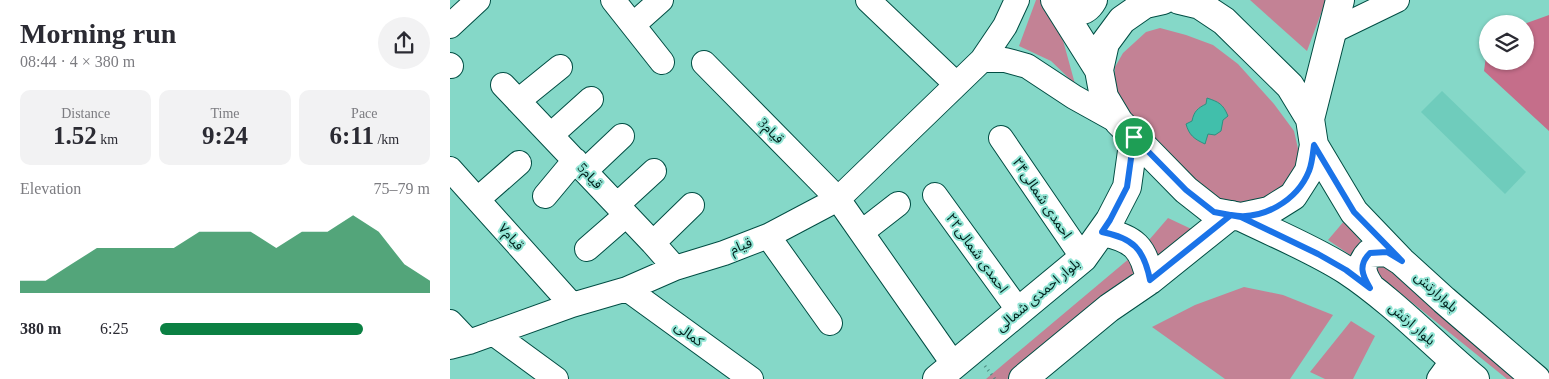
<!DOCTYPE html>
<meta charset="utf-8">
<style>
:root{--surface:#fff;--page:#f2f2f3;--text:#2b2b33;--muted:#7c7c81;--accent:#0b8043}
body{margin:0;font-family:"Times New Roman","Noto Sans Arabic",serif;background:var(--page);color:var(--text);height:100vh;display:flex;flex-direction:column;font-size:19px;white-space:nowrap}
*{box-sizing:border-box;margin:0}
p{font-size:16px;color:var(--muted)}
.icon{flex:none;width:28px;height:28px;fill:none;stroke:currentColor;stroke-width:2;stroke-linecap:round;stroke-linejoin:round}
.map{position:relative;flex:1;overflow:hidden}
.panel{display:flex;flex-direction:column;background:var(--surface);width:450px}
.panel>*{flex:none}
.fabs{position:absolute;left:1029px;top:15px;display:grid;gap:10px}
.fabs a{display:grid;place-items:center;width:55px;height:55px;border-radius:50%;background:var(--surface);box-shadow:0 1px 4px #0004;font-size:25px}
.pin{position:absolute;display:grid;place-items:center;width:42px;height:42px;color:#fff;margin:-21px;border:2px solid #fff;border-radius:50%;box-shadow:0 1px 5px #0007}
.round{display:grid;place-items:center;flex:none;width:52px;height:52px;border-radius:26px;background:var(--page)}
.overview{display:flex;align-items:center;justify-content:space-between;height:85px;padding:0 20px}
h1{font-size:28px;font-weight:700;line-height:38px}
.stats{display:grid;grid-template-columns:repeat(3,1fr);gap:8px;height:85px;padding:5px 20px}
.stats div{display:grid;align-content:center;border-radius:10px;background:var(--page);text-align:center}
.stats b{font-size:25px;font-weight:700}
.stats small{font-size:14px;font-weight:400}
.stats p{font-size:14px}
.chart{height:140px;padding:10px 20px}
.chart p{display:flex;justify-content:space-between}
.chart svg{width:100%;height:90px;margin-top:5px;fill:var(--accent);opacity:.7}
ul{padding:0 20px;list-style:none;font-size:16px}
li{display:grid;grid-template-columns:80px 60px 1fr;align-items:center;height:38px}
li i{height:12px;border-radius:6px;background:var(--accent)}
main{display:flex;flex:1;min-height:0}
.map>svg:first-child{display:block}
.built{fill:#6fccbc}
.green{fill:#c38295}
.forest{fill:#c56e8a}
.water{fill:#41bfab;stroke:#2e9080}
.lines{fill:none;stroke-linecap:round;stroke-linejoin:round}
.minor-casing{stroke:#014d43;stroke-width:26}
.major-casing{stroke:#014d43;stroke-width:30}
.path{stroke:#4c8a7f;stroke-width:3;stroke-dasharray:1 4;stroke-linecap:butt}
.minor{stroke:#fff;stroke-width:24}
.major{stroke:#fff;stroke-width:28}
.route-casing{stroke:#fff;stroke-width:10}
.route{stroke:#1a73e8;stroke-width:6}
.labels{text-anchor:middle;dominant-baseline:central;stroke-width:4;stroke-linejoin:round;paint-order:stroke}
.street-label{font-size:14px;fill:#00211c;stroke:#92e5d5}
</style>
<main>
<section class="panel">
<div class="overview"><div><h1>Morning run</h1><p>08:44 · 4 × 380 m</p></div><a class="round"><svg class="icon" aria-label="share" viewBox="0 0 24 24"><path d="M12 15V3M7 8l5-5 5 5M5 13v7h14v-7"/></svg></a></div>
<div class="stats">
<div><p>Distance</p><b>1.52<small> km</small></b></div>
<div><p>Time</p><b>9:24</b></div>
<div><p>Pace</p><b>6:11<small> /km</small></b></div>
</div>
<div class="chart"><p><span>Elevation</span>75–79 m</p>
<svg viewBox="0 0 160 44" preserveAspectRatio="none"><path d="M0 44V38L10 38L20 30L30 22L40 22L50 22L60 22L70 14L80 14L90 14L100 22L110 14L120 14L130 6L140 14L150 30L160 38V44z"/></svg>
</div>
<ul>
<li><b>380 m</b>6:25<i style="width:75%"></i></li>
</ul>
</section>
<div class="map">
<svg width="1099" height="379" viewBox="0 0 1099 379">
<rect width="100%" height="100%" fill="#85d8c8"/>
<path class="built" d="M992 91 1076 172 1055 194 971 112Z"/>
<path class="green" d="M586 0H593L611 33 625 84 601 61 569 46Z
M800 0H876L857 51Z
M710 28 736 35 763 45 788 64 824 104 844 131 851 162 847 177 816 205 767 202 680 114 666 95 664 82 665 67 673 53 696 32Z
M718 218 752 234 669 288 557 379H536L693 247Z
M895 220 917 250 906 259 878 240Z
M936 261 1074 379H1057L923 271Z
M794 287 833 295 883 315 840 379H775L702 327 745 305Z
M901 321 925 336 903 379H875L860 372Z"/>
<path class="forest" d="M1099 15V131L1034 71 1037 49 1038 61H1075L1074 24Z"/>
<path class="water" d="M757 98C769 102 773 104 778 116L773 120 771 131 765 135 758 134 755 144C744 139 739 135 736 124L742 121C744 111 748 108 756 104Z"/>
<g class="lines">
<defs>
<path id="minor" d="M163 0 212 62
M418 0 506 84
M183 25 211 0
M0 26 28 0
M881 32 947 0
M532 60H555L577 66 624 97 669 122
M254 63 388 199 504 365
M0 65 1 66
M53 85 203 243 225 268
M68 101 110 67
M101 135 141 99
M551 138 633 258
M0 169 122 305
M135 171 172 136
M485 195 569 311
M95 196 125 160
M28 199 69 163
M167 205 204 171
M412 232 448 204
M318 236 380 323
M203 243 242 205
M137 249 176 215
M177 289 301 379
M0 322 19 342
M43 333 106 379
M0 347 19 342 122 305 177 289 225 268 274 253 318 236 388 199 532 60 555 26 567 0
M989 379 1003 360"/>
<path id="major" d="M605 0 649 70
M606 0C618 10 633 18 643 0
M713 0 695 4 672 20 655 43 649 70 654 97 669 122 684 137 736 190 764 212 791 217 819 211 843 196 859 171 864 145 860 119 840 86 774 21 750 5 729 0
M860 119 890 0
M864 145 904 212 951 261 994 300 1086 379
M791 217C826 234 863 249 896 270 943 301 982 343 1025 379
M652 232C684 238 694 248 700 280
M921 288C912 275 908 265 920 253L937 252 951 261
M487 379 633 258 660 220 677 187 684 137
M573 379 659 308 700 280 781 215"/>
</defs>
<use href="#minor" class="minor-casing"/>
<use href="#major" class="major-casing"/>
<path class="path" d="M535 366 545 379"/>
<use href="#minor" class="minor"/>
<use href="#major" class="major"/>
</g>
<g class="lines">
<defs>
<path id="route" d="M684 137 736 190 764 212 791 217 868 254 896 270 920 288C912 275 908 265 920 253L937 252 952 261 904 212 864 145C863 153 862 164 859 171 847 201 812 221 781 215L700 280C694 249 683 238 652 232L660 220 677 187 684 137"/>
</defs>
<use href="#route" class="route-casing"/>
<use href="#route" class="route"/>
</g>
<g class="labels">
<g class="street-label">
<text transform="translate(321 131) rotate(45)">قیام3</text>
<text transform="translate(140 176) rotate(47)">قیام5</text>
<text transform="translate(592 198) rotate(56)">احمدی شمالی۲۴</text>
<text transform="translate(61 237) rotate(48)">قیام۷</text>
<text transform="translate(291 246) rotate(-21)">قیام</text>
<text transform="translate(527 253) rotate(54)">احمدی شمالی۲۲</text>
<text transform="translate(986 292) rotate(42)">بلوارارتش</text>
<text transform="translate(588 295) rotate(-40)">بلوار احمدی شمالی</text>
<text transform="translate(962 324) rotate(41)">بلوار ارتش</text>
<text transform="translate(239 334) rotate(36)">کمالی</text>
</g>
</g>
</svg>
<div class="fabs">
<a><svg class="icon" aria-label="layers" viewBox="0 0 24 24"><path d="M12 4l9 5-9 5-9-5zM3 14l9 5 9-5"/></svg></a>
</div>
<div class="pin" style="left:684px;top:137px;background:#1e9e55"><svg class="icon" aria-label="arrive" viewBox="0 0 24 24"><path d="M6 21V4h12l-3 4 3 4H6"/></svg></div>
</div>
</main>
